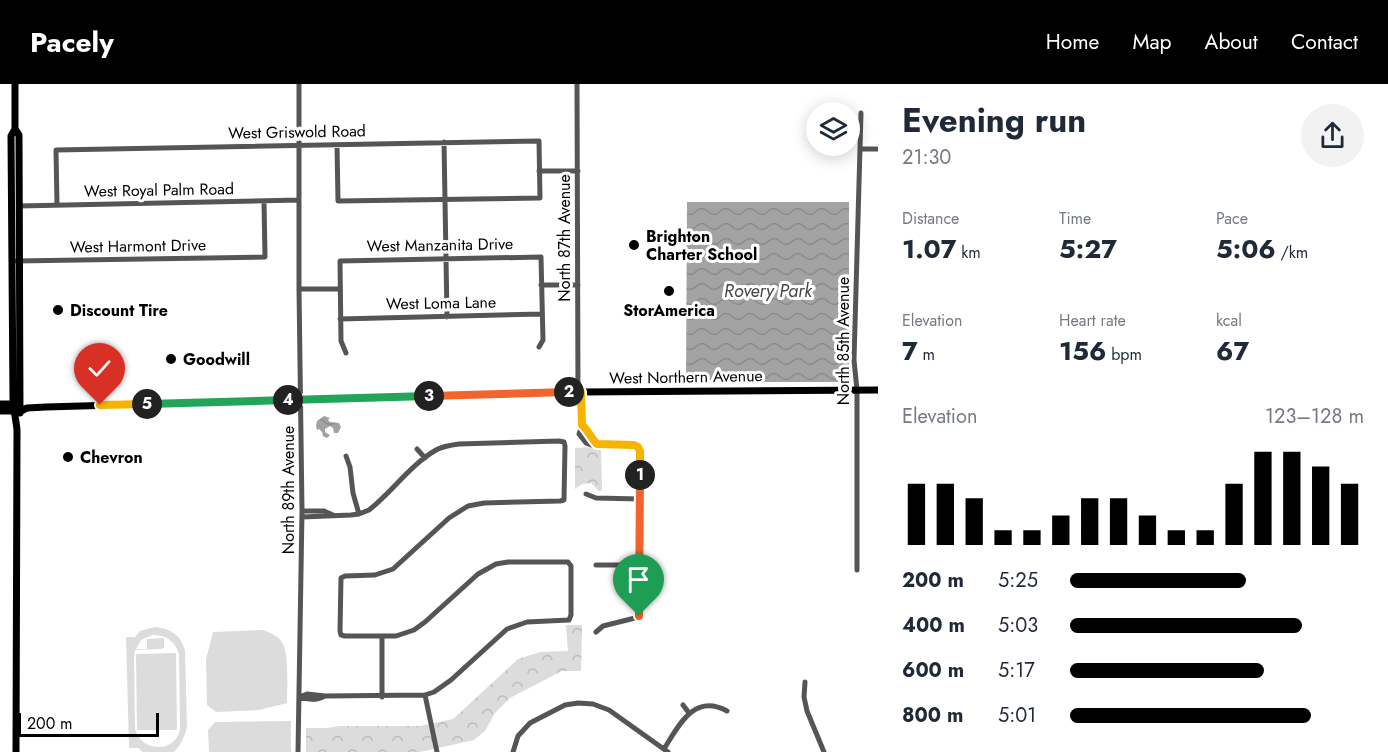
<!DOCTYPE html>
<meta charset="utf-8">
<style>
:root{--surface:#fff;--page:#f2f2f3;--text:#1f2937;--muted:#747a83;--accent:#000}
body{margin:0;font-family:Jost,sans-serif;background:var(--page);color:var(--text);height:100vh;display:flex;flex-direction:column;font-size:22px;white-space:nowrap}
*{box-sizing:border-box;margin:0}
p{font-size:20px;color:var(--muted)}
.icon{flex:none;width:33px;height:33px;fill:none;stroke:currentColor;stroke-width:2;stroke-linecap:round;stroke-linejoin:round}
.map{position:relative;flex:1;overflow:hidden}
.panel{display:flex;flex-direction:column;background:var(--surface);width:510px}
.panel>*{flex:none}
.tools{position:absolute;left:806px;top:18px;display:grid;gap:12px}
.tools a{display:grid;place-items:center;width:54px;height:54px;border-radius:50%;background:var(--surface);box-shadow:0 3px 15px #0003;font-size:30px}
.scale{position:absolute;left:18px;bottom:15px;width:141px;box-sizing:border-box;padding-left:6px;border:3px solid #000;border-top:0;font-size:16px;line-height:21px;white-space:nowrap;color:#000;-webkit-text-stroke:4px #fff;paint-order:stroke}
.pin{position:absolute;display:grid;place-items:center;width:51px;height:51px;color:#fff;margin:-62px -26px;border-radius:50% 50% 50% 0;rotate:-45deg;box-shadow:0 0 6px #0007}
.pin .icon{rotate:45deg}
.km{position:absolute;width:30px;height:30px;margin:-15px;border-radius:50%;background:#222;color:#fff;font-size:16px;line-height:30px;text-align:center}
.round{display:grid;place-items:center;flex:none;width:63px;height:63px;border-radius:32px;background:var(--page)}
.summary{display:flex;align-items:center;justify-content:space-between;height:102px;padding:0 24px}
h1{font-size:33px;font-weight:700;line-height:45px}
.stats{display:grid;grid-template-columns:repeat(3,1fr);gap:9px;height:102px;padding:6px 24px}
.stats div{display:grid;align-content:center}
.stats b{font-size:26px;font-weight:700}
.stats small{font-size:16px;font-weight:400}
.stats p{font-size:16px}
.chart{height:168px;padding:12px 24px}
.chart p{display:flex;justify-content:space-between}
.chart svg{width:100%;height:108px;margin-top:6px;stroke:var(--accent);stroke-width:6}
ul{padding:0 24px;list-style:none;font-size:20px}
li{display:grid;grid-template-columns:96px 72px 1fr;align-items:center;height:45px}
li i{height:15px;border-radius:8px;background:var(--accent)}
header{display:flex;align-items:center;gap:36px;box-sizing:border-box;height:84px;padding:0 30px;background:var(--accent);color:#fff}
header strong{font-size:28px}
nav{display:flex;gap:33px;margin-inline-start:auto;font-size:21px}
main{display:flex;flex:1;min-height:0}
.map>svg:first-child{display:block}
.forest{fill:url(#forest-crowns)}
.pitch{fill:#dcdcdc;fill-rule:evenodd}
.water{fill:url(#water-waves)}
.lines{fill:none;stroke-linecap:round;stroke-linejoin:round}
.minor{stroke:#555;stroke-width:5}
.major{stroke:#000;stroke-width:7}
.split-1-casing{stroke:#fff;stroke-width:12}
.split-2-casing{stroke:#fff;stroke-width:12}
.split-3-casing{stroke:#fff;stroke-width:12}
.split-4-casing{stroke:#fff;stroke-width:12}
.split-5-casing{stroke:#fff;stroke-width:12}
.split-6-casing{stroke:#fff;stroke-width:12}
.split-1{stroke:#f0652b;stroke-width:8}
.split-2{stroke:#f5b400;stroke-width:8}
.split-3{stroke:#f0652b;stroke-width:8}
.split-4{stroke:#22a559;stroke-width:8}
.split-5{stroke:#22a559;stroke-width:8}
.split-6{stroke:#f5b400;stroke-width:8}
.poi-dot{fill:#000;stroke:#fff;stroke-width:2}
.labels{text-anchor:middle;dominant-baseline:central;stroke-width:6;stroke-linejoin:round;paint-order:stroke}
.street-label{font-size:16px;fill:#000;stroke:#fff}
.poi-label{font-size:16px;font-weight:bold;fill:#000;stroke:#fff;text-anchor:start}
.water-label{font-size:18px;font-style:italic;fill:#444;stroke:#fff}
</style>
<header>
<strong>Pacely</strong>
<nav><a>Home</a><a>Map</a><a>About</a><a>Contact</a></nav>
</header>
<main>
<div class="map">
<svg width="878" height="668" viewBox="0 0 878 668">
<defs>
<pattern id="forest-crowns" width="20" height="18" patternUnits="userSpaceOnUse" patternTransform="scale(1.5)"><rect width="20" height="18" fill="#dcdcdc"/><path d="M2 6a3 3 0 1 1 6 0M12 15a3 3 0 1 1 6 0" fill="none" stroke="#bbb"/></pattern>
<pattern id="water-waves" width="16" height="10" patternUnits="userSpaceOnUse" patternTransform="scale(1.5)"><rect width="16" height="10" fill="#a3a3a3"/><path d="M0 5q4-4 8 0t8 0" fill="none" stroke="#8b8b8b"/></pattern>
</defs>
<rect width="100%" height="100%" fill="#fff"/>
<path class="forest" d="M584 363 601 365 602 405 600 408 591 399 582 400 575 405V364H582Z
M566 541H582L581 587H562L510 614 495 629 485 647 474 656 420 668H306V644H327L340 642H420L453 635 518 575 540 568 568 567Z"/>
<path class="pitch" d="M155 543C170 544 182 552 185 567L187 642C185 652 181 661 174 668H143L138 664H129L126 553H133L134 554 140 547ZM153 551C166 551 175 557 179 570L180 646C175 668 146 668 137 650L172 649 137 650 135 645 134 573 135 566 161 565 162 564H164V554L147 555V565H136L141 556Z
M263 546C271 549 279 552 283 560 289 572 287 605 287 619L259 626 216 628 207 621 206 575 213 548Z
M176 569 177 645 175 646H137L136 570Z
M291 637V668H209L208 646 215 638Z"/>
<path class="water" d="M687 118H849V298H730L708 296H686Z
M324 332 330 334 328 336 330 338 339 339 341 343 338 349H334L333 344 330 342 325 345V348L330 351 327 354 323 352 322 348 319 345 317 346 316 342 317 337Z"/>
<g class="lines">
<path class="minor" d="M577 0 578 308
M444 58 447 233
M860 65H878
M539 87H578
M57 121 56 66 539 57 540 114 338 117 337 61
M19 122 299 116
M16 177 265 173 264 117
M541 201H578
M299 205H340
M340 235 542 230
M346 269 341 257 340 177 541 173 543 256 539 263
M581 308 582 341 579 350 586 359 591 361H634L638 363 640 367 639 532 635 534 603 542 596 548
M582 341C588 346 591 354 597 360
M417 365 425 374
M346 372 350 383 353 409 359 430
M586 410 596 414 640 415
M302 427H324L333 431
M596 481H640
M857 486V306L854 276 861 29
M382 552V613
M805 598 804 613 807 627 824 668
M425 611 437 668
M299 613 307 610 325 612 425 611 434 608 451 596 507 545 527 538 569 536 571 531V482L568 478H508L496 480 478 490 425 538 414 546 396 552H345L341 551 340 547 341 494 345 492 375 491 393 485 449 434 468 422 484 419 560 417 564 416 565 362 564 358 559 357 459 360C451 361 443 362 436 366 410 381 392 408 369 426L359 430 351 431 302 433
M299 613C308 616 316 617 325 612
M683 621 689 629
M664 665C679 641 694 609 727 627
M298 668 302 427 299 205V0
M513 668 518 652 530 639 565 621 578 619 593 620 609 626 668 668"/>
<path class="major" d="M15 0V45L11 52 13 314C13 325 16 335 17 346L16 668
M15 45 19 51 20 329
M0 320H16
M0 327H21L27 324 46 323 581 308 878 306"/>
</g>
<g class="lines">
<defs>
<path id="split-1" d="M639 532 640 391"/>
<path id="split-2" d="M569 308H581L582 341C588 346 591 354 597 360L634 361 638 363 640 367V391"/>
<path id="split-3" d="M429 312 569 308"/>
<path id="split-4" d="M288 316 429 312"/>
<path id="split-5" d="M147 320 288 316"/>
<path id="split-6" d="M100 321 147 320"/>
</defs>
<use href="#split-1" class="split-1-casing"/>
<use href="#split-2" class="split-2-casing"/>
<use href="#split-3" class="split-3-casing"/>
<use href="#split-4" class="split-4-casing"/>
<use href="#split-5" class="split-5-casing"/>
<use href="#split-6" class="split-6-casing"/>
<use href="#split-1" class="split-1"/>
<use href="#split-2" class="split-2"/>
<use href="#split-3" class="split-3"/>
<use href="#split-4" class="split-4"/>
<use href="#split-5" class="split-5"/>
<use href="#split-6" class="split-6"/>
</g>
<g class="poi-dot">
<circle cx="634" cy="161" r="6"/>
<circle cx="669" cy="207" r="6"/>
<circle cx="58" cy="226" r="6"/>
<circle cx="171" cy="275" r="6"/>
<circle cx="68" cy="373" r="6"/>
</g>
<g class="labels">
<g class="street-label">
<text transform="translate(297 48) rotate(-1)">West Griswold Road</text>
<text transform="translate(159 106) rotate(-1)">West Royal Palm Road</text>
<text transform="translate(564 154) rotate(-90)">North 87th Avenue</text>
<text transform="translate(440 161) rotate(-1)">West Manzanita Drive</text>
<text transform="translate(138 162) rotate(-1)">West Harmont Drive</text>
<text transform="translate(441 219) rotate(-1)">West Loma Lane</text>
<text transform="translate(843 257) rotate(-90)">North 85th Avenue</text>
<text transform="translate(686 293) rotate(-1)">West Northern Avenue</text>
<text transform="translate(288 406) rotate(-90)">North 89th Avenue</text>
</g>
<g class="poi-label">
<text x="646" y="152">Brighton<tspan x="646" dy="18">Charter School</tspan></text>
<text x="70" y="226">Discount Tire</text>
<text x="669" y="226" text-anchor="middle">StorAmerica</text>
<text x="183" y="275">Goodwill</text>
<text x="80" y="373">Chevron</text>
</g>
<g class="water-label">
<text x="768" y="207">Rovery Park</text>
</g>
</g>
</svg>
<div class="tools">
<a><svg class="icon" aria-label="layers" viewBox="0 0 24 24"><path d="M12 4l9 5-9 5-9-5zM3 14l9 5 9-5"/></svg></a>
</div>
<div class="scale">200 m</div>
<div class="pin" style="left:639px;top:532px;background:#1e9e55"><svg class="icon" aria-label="arrive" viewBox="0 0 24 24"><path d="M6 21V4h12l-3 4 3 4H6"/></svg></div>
<div class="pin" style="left:100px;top:321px;background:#d93025"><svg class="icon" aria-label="check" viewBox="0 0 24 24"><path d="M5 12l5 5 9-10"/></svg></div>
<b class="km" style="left:640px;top:391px">1</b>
<b class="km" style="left:569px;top:308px">2</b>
<b class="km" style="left:429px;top:312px">3</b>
<b class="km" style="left:288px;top:316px">4</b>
<b class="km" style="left:147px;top:320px">5</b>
</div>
<section class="panel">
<div class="summary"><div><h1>Evening run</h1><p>21:30</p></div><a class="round"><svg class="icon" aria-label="share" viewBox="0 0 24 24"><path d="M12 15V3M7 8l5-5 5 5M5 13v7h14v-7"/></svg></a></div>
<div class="stats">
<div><p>Distance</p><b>1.07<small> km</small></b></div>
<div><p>Time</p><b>5:27</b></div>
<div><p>Pace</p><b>5:06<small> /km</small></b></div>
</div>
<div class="stats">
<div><p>Elevation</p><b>7<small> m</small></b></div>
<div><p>Heart rate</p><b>156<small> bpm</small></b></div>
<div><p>kcal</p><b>67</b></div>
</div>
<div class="chart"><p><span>Elevation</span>123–128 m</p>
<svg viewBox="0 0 160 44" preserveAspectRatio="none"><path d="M5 44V19M15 44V19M25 44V25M35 44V38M45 44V38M55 44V32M65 44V25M75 44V25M85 44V32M95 44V38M105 44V38M115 44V19M125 44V6M135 44V6M145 44V12M155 44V19"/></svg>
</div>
<ul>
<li><b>200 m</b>5:25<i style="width:60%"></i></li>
<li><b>400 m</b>5:03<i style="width:79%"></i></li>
<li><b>600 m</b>5:17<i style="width:66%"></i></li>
<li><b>800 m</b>5:01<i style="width:82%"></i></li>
</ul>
</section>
</main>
